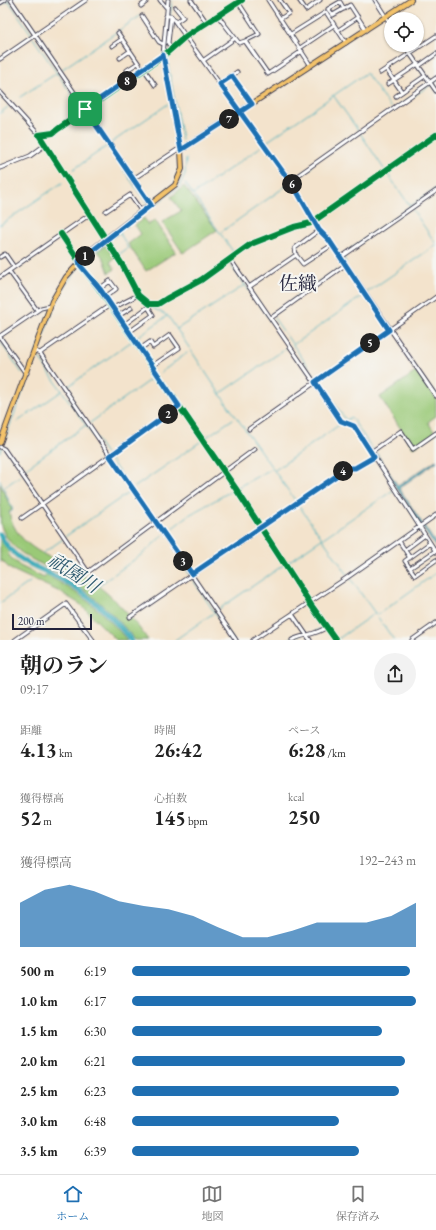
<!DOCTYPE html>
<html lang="ja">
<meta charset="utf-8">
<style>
:root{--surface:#fff;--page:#f2f2f2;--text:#222;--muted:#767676;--line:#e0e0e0;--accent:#1f6fb2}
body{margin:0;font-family:"EB Garamond","Noto Serif JP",serif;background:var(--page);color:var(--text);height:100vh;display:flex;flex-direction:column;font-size:15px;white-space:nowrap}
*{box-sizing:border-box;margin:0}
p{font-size:13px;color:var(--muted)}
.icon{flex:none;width:22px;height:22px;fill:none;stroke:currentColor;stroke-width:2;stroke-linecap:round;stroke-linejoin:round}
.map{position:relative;height:640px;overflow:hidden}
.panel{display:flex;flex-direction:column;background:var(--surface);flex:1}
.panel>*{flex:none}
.controls{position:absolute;left:384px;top:12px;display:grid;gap:8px}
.controls a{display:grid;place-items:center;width:40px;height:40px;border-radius:50%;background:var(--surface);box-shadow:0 1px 3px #0004;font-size:20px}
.scale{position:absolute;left:12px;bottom:10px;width:80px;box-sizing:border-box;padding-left:4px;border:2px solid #22223b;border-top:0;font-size:11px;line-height:14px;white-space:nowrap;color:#22223b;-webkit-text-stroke:3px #f6f6f2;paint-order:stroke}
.pin{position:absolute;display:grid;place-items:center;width:34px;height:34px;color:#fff;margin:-17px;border-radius:8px;box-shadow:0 2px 6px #0006}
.km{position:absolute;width:20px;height:20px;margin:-10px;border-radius:50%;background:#222;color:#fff;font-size:11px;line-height:20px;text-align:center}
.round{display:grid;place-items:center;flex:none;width:42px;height:42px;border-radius:21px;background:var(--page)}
.overview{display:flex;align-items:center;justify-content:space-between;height:68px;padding:0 20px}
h1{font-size:22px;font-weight:700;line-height:30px}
.figures{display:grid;grid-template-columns:repeat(3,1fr);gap:6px;height:68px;padding:4px 20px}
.figures div{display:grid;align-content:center}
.figures b{font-size:20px;font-weight:700}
.figures small{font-size:11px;font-weight:400}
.figures p{font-size:11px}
.chart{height:112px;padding:8px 20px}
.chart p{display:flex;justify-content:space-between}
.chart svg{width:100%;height:72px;margin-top:4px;fill:var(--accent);opacity:.7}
ul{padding:0 20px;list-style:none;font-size:13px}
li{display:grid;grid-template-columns:64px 48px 1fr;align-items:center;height:30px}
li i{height:10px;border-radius:5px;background:var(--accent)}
.tabs{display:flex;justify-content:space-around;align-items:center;height:56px;border-top:1px solid var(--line);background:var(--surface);font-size:11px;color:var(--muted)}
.tabs a{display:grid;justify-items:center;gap:2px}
.tabs .on{color:var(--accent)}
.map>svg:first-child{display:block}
.green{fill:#9ac977;stroke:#5e7659}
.water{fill:#3dacba;stroke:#30677a}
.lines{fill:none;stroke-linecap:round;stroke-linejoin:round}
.stream{stroke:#3dacba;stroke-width:1}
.river{stroke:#3dacba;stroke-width:5}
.minor-casing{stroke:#413f51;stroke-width:5}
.major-casing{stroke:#413f51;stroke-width:6}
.minor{stroke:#fff;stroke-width:3}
.major{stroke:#f3c26a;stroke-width:4}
.cycleway-casing{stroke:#f6f6f2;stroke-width:8}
.cycleway{stroke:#00873e;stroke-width:6}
.route-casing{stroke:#fff;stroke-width:8}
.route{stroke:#1f6fb2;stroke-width:5}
.labels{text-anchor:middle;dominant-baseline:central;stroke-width:4;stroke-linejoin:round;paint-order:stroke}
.neighbourhood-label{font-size:19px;fill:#22223b;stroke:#f6f6f2}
.water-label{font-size:19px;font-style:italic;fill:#2d596e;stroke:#f6f6f2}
</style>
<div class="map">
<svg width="436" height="640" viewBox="0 0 436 640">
<rect width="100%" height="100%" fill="#f6f6f2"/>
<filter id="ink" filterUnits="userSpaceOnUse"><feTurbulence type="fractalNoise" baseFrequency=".025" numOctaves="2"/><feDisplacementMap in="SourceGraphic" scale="8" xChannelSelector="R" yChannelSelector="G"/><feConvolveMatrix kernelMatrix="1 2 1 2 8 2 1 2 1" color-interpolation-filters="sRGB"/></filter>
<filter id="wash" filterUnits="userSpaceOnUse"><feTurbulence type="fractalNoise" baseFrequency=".012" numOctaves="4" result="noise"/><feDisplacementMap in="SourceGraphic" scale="16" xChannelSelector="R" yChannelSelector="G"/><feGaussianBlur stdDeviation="0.9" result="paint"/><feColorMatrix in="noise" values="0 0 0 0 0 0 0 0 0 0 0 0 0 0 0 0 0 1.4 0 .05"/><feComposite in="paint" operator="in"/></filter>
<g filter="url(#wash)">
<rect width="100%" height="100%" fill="#f3e3cc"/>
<path class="green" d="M184 186 217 230 183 253 162 222 181 211 171 197Z
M144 218 148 225 155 220 176 252 146 271 128 244 141 234 135 225Z
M106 245 115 258 110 262 115 269 109 273 104 259 98 251Z
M417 371 436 399V416L428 422 435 433 413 448 380 397Z
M0 484 12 510 9 512C17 550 53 556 83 575 108 591 131 615 148 640H135C117 617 96 598 72 581 47 563 13 559 1 526 0 519 0 495 0 484Z
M0 538 9 552 7 554 20 566 44 578 46 575C78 591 104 612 127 640H116L80 604 58 591 10 569 2 561 0 562Z"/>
<path class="water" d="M375 451 398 486 436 460V462L399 488 436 544V548L373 452Z"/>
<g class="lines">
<path class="stream" d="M8 0 32 35
M0 6 9 0
M33 38 147 204
M166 51 172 0
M166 54 182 140
M61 70 140 16
M333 95 358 130
M20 97 57 73
M0 113 8 107
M387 114 436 81
M360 133 384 169
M111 143 168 104
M265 143 366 73 391 108
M74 169 107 146
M387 173 410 206
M292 181 312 167
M185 183 234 253
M194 194 262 146
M413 210 436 244
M0 225 62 183
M221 232 289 184
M120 233 128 248 118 255 140 295
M342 255 436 188
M343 257 346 262
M230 264 271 321
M366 293 436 245
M151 307 168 316 220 394 348 575
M272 314 336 270
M274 318 317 379
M177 329 245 285
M136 338 167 316
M0 341 22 373
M294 344 364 295
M38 350 58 296 81 264 109 240 179 187 185 174 186 159
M39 358 133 492
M160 373 187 353
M319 381 345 419 347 420 351 417 373 450
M66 388 132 341
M220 394 288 347
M17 422 62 391
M90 423 155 376
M205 438 233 419
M0 452 37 353
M275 470 342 423
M22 471 86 425
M0 480 13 510 10 513
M6 486 20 476
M135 487 200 442
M238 487 273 468
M166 533 189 515 233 490
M66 536 131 491
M43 553 63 539
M184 566 190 575
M191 577 233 640
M350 578 394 640
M98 586 145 552 163 535
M0 603 30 582
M219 609 395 489
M377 615 436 573
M316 631 323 628
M338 639 375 613
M175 640 215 612
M287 640 296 635H300"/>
<path class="river" d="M0 534C14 564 41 567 66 582 91 597 113 617 131 640"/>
</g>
</g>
<g filter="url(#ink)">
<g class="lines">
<defs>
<path id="minor" d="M86 0 35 35 151 205
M160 0 167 8
M191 0 207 23
M242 0 186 36 162 57 58 129 53 133 39 135 123 266 138 295 149 304H158L166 299 201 280 251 244 294 227 311 223 436 135
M268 0 311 66
M299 0 306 10 320 0
M375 0 391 25
M238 2 259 34 245 41
M0 3 5 0
M141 6 146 2 145 0
M175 7 183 17 176 22
M344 9 340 2 328 9 333 15 350 5 366 30
M142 16 159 42 163 44
M166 16H171L296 190 319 230 329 240 436 396
M171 16 168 43 172 48
M218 16 239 43 245 41 268 74 302 51
M280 19 289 13 280 0
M340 29 358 17
M118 33 143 70
M291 34 326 12 346 43
M404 45 436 91
M112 46 122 39
M300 48 334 25
M120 58 130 51
M0 59 35 35 11 0
M204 60 234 39
M419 66 436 54
M144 69 155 85
M386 69 402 92
M127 70 138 63
M380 73 436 36
M232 76 252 104
M220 84 237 72
M388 84 418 64
M0 92 39 135
M396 96 425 76
M0 168 30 156 45 145
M133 179 177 150H181L163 55 168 0
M290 181 436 78
M106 211 130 195 142 212
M61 234 79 261 80 265 99 289 236 489 311 605 336 640
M296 255 295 248 319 230
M0 257 5 254 14 267
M340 258 436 191
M230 259 341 421 355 426 436 552
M9 271 37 310
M0 277 89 215
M249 287 296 255 303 264 332 245
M99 289 110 281 116 289 105 297
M113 308 138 295
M118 316 131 308
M271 318 345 265
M124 325 148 307 153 315 129 332
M0 336 41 308 50 306
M0 337 24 371 27 373
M140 349 150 342 153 347 170 335 179 348 152 366
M35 351 40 353 236 640
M40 353 110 305
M249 429 436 297
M0 447 4 449 42 504 179 406
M371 452 401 431 413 449 436 433
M22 518 42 504 88 572 255 449
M399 541 410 558
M430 543 405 561 415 575 436 560
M405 550 425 535
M410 568 435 551
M292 614 310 640
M130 617 348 468H355L374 457
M15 640 66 604 93 640
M253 640 348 577 436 515
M292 640C303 634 314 636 327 627
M412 640 436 623"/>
<path id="major" d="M0 443 52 301 66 277 90 251 175 185 182 169 181 150 411 0"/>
</defs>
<use href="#minor" class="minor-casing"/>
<use href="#major" class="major-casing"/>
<use href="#minor" class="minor"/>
<use href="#major" class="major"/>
<defs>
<path id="cycleway" d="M242 0 186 36 162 57 58 129 53 133 39 135 123 266 138 295 149 304H158L166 299 201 280 251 244 294 227 311 223 436 135
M61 234 79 261 80 265 99 289 236 489 311 605 336 640"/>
</defs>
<use href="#cycleway" class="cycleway-casing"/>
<use href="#cycleway" class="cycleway"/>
</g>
</g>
<g class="lines" filter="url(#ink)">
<defs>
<path id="route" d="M85 109 151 205 79 261 80 265 100 289 179 406 110 456 192 574 348 468H355L374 457 354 426 341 421 315 382 389 330 329 240 319 230 296 190 240 112 252 104 232 76 220 84 240 112 181 150 163 55 85 109"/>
</defs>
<use href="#route" class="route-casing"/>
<use href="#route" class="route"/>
</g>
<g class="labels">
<g class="neighbourhood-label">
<text x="298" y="283">佐織</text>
</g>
<g class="water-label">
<text transform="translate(74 573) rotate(32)">祇園川</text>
</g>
</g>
</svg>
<div class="controls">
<a><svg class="icon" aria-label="locate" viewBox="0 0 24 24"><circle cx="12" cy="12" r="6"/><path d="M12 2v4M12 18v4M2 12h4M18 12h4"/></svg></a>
</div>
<div class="scale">200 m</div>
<div class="pin" style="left:85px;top:109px;background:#1e9e55"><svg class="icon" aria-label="arrive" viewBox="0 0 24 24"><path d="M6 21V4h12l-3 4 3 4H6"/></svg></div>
<b class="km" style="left:85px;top:256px">1</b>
<b class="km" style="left:168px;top:414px">2</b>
<b class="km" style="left:183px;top:561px">3</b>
<b class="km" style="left:343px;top:471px">4</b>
<b class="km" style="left:370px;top:343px">5</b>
<b class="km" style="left:292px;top:184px">6</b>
<b class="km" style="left:229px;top:119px">7</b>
<b class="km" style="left:127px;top:81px">8</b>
</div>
<section class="panel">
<div class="overview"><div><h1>朝のラン</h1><p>09:17</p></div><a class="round"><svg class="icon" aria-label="share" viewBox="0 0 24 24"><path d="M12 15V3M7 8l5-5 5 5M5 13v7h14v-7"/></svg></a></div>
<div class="figures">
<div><p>距離</p><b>4.13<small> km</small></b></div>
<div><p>時間</p><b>26:42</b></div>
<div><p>ペース</p><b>6:28<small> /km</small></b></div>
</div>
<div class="figures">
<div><p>獲得標高</p><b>52<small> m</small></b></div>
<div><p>心拍数</p><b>145<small> bpm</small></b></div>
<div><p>kcal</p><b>250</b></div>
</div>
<div class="chart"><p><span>獲得標高</span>192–243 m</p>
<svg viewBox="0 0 160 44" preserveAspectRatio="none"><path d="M0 44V17L10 9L20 6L30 10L40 16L50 19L60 21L70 25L80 32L90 38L100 38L110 34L120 29L130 29L140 29L150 25L160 17V44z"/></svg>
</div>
<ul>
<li><b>500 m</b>6:19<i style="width:98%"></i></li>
<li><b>1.0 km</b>6:17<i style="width:100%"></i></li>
<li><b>1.5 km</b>6:30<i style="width:88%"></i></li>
<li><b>2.0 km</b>6:21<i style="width:96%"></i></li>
<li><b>2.5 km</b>6:23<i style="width:94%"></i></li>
<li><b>3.0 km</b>6:48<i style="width:73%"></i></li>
<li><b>3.5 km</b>6:39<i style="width:80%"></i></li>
</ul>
</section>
<nav class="tabs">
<a class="on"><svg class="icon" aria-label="home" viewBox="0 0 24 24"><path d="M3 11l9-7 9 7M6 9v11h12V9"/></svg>ホーム</a>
<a><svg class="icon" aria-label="map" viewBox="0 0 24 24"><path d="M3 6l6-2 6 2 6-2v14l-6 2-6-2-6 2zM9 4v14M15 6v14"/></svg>地図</a>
<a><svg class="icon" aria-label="saved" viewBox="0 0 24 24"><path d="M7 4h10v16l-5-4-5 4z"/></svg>保存済み</a>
</nav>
